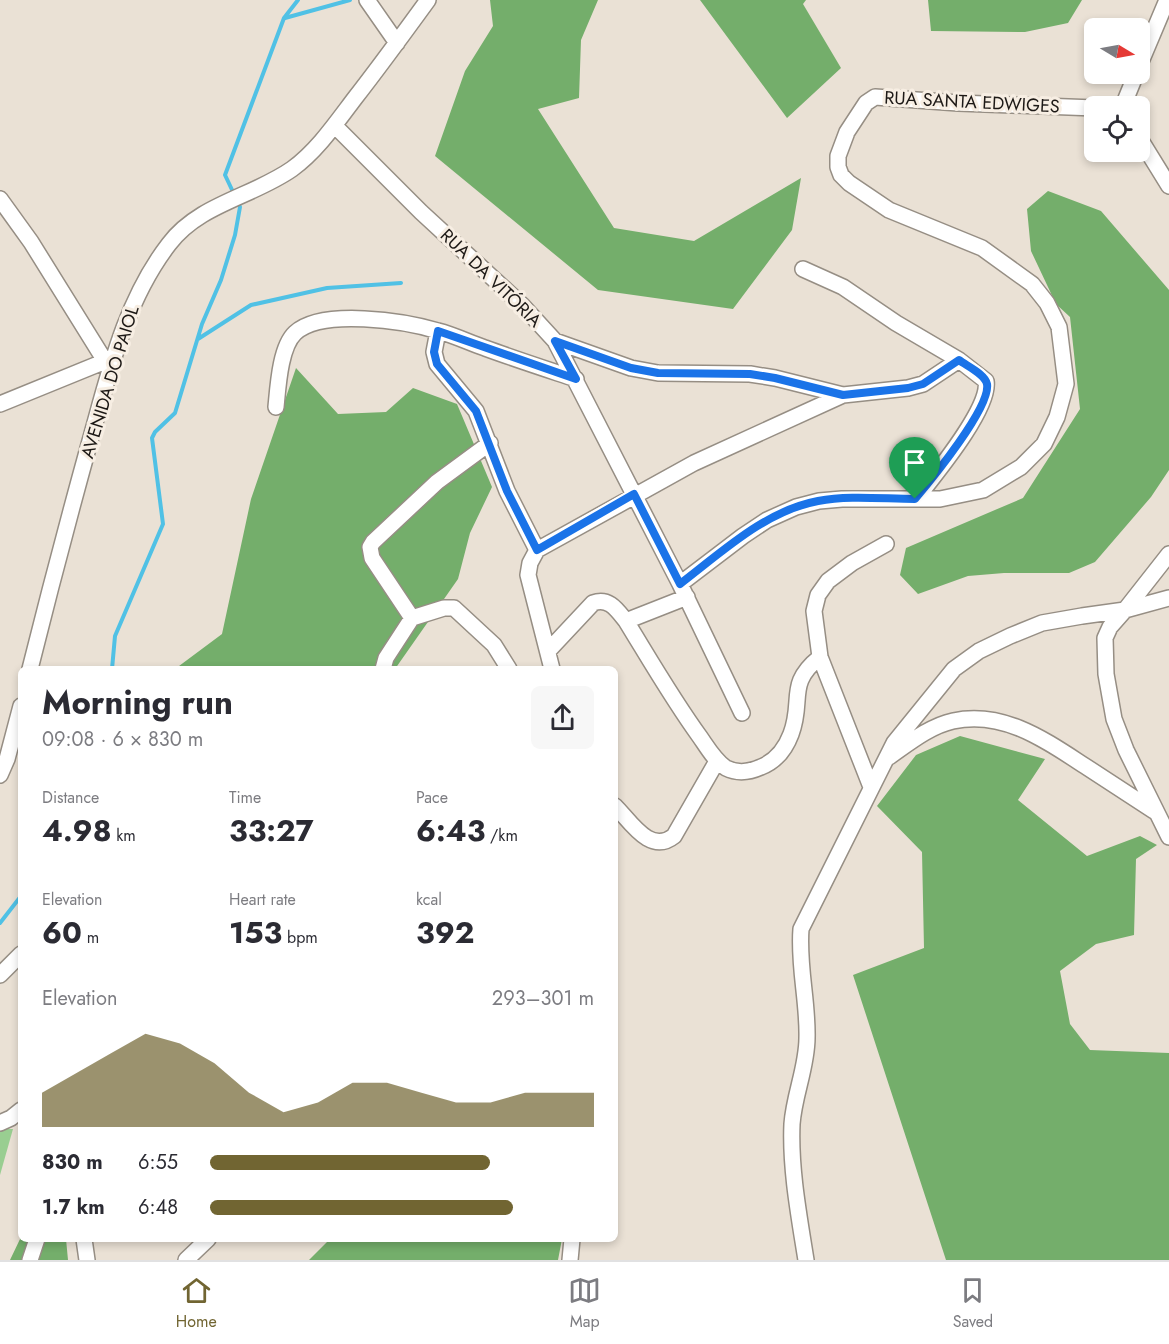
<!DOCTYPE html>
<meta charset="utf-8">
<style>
:root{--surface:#fff;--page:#f7f7f7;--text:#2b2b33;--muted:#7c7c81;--line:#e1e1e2;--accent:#716532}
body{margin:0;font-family:Jost,sans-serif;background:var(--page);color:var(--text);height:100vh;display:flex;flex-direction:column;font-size:22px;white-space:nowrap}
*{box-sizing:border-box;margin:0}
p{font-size:20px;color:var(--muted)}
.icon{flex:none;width:33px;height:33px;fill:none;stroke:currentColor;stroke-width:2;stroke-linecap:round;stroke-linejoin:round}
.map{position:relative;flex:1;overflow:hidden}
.drawer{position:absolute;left:18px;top:666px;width:600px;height:576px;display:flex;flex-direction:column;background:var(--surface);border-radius:9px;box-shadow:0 3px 9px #0003}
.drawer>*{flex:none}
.needle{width:39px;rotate:100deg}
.fabs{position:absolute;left:1084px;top:18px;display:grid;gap:12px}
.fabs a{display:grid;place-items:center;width:66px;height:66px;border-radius:9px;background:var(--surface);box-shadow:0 3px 9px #0003;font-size:30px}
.pin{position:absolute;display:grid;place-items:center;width:51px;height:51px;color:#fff;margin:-62px -26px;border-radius:50% 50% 50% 0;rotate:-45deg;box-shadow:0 0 6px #0007}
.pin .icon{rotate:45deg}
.round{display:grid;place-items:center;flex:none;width:63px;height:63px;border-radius:9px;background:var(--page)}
.overview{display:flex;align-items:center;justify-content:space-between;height:102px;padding:0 24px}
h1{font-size:33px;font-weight:700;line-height:45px}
.stats{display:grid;grid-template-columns:repeat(3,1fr);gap:9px;height:102px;padding:6px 24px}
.stats div{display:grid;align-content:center}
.stats b{font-size:30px;font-weight:700}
.stats small{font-size:16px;font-weight:400}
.stats p{font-size:16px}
.chart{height:168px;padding:12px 24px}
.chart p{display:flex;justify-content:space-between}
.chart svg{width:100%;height:108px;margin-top:6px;fill:var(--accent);opacity:.7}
ul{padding:0 24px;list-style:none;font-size:20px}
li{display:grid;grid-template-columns:96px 72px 1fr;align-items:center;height:45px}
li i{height:15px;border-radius:8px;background:var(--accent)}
.menu{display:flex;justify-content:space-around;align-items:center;height:84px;border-top:2px solid var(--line);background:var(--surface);font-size:16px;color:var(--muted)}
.menu a{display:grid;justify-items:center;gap:3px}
.menu .current{color:var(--accent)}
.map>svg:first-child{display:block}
.green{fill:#99ce91}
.forest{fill:#74ae6b}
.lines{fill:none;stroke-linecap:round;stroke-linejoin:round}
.stream{stroke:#50c1e5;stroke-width:4}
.minor-casing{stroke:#968e84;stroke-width:18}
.minor{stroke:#fff;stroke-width:15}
.route-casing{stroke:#fff;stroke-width:12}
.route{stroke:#1a73e8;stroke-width:8}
.labels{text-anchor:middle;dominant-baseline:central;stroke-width:6;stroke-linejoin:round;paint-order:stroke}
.street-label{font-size:18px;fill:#1d1916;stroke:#f7eee3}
</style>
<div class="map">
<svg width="1169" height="1260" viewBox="0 0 1169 1260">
<rect width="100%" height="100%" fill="#eae1d5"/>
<path class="green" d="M0 1129H13L0 1175Z"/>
<path class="forest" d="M490 0H598L581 40 579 98 538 109 614 228 694 241 801 178 792 230 733 309 598 290 435 156 465 71 493 26Z
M700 0H806L803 4 841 68 787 118Z
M928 0H1082L1068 23 1025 32 931 31Z
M1048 191 1101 211 1169 290V470L1151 497 1095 562 1069 573H1004L968 576 918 594 900 575 906 548 1023 498 1080 409 1070 317 1056 304 1031 251 1027 209Z
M296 368 338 414 386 412 413 388 457 404 492 487 470 533 458 579 395 669H175L222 634 251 499Z
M960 736 1045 759 1018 800 1087 856 1140 836 1157 845 1136 859 1134 935 1096 944 1060 971 1070 1024 1090 1050 1169 1053V1260H946L853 975 924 948 922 852 877 806 916 755Z
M21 1237V1239H66L68 1260H10Z
M330 1239H562L558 1260H309Z"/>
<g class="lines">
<path class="stream" d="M285 18 350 0
M234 194 225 175 284 18 298 0
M198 339 251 305 327 288 401 283
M112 669 115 636 163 524 152 438 155 432 175 413 202 324 221 280 235 235 240 207 237 200
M0 923 21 896"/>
<defs>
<path id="minor" d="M367 0 397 43
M1140 64 1167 0
M1123 106 1136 74
M335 126 421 212 522 305 555 341 680 584 742 713
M1140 139 1169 186
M0 199 31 242 105 361
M803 269 843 287 896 323 959 360 986 381C991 408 933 477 916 499
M438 331 434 352 437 364 476 411 507 491 537 550
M555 341 631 368 658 373 750 374 775 378 843 395 908 388 923 384 959 360
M0 404 113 358
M276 407C278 387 280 347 295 333 322 308 405 321 438 331 454 335 470 343 485 348 515 359 546 369 576 379
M1169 554 1125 610 1110 627 1105 638 1106 674 1114 719 1126 750 1169 837
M680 584 743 536 767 520 796 507 819 501 842 499H940L983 490 1021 467 1044 444 1057 417 1066 384 1059 327 1047 303 1032 284 982 248 889 210 849 183 841 175 838 167V156L847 132 866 103 875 97 958 103 1095 108
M412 618 444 608H454L494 645 509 669
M626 621C650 660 673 700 700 737 707 747 715 761 726 768 738 774 750 772 761 767 776 761 785 750 791 734 804 700 786 684 820 657
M548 651 593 603C609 597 617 610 626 621L687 597
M30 669C49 593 69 517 90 441 109 373 125 301 169 244 199 204 252 197 292 169 317 151 336 123 355 98 380 66 404 33 428 0
M383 669 386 658 412 618 372 558 370 547 373 542 437 482 490 443
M552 669 528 575 530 563 537 550 694 463 843 395
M889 757C909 743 930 726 953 721 1003 710 1045 740 1085 766 1108 781 1131 796 1154 811
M0 775 7 759 21 706
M871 787 820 657 814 611 818 595 828 581 852 563 886 544
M615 806C631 822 650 855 674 836L717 761
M0 975 21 954
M0 1123 11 1118 21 1110
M84 1239 87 1260
M30 1260 37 1239
M186 1260 208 1239
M570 1260 572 1239
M806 1260C799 1216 790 1168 792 1124 794 1095 807 1067 807 1038 808 1001 798 966 801 929L894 743 954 669 979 651 1010 636 1042 623 1082 616 1125 610 1169 598"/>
</defs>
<use href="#minor" class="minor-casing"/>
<use href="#minor" class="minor"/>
</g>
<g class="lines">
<defs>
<path id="route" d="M438 331 576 379 555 341 631 368 658 373 750 374 775 378 843 395 908 388 923 384 959 360C967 366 985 374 987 384 991 407 931 480 915 499 884 499 849 495 818 501 765 511 722 552 680 584L634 494 537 550 507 491 476 411 437 364 434 352Z"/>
</defs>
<use href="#route" class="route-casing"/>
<use href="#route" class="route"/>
</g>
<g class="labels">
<g class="street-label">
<text transform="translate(972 102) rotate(3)">RUA SANTA EDWIGES</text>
<text transform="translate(491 278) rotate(44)">RUA DA VITÓRIA</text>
<text transform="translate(110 382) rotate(-73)">AVENIDA DO PAIOL</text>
</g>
</g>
</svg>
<div class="fabs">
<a><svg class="needle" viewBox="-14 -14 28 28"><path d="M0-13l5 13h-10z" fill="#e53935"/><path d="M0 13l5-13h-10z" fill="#7c7c81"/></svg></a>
<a><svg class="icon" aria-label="locate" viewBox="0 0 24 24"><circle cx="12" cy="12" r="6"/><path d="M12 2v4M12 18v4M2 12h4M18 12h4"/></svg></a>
</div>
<div class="pin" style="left:915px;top:499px;background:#1e9e55"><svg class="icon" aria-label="arrive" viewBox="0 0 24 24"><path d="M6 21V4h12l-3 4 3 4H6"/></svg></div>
<section class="drawer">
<div class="overview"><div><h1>Morning run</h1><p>09:08 · 6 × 830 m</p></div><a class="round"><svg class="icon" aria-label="share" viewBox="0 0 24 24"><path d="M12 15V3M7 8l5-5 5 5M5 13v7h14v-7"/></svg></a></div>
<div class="stats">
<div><p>Distance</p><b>4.98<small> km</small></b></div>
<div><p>Time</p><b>33:27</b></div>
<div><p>Pace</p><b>6:43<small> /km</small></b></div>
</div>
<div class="stats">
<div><p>Elevation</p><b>60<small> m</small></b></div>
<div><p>Heart rate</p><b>153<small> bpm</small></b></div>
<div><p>kcal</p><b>392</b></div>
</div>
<div class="chart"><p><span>Elevation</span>293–301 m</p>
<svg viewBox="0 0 160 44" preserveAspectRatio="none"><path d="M0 44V30L10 22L20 14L30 6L40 10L50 18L60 30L70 38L80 34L90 26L100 26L110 30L120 34L130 34L140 30L150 30L160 30V44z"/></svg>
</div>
<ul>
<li><b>830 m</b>6:55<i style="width:73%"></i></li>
<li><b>1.7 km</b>6:48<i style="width:79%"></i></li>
</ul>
</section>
</div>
<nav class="menu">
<a class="current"><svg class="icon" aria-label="home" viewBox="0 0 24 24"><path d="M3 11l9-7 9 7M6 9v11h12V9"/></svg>Home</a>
<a><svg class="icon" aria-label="map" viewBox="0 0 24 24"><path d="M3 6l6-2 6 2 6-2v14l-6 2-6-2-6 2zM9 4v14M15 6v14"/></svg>Map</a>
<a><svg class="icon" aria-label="saved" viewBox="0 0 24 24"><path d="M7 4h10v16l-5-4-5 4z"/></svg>Saved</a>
</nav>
